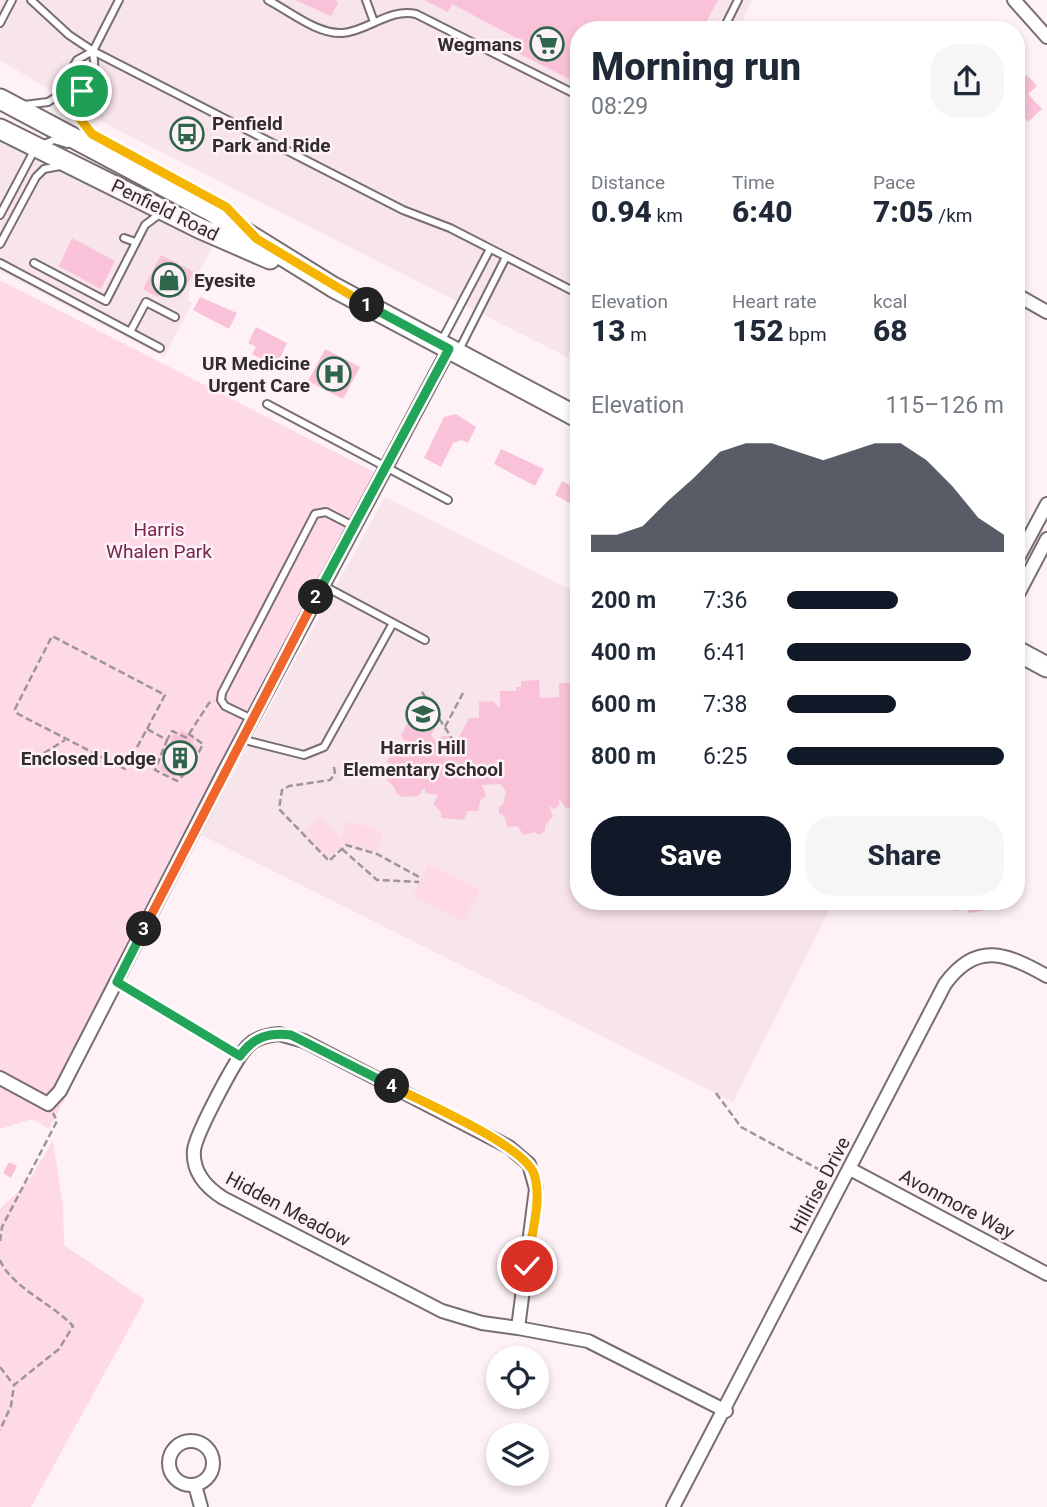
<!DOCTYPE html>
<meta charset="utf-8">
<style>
:root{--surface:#fff;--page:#f6f6f7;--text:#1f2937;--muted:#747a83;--accent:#111827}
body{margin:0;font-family:Roboto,sans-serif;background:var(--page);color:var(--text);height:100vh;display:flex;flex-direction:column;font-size:26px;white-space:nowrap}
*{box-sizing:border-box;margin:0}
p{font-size:23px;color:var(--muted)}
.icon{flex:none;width:38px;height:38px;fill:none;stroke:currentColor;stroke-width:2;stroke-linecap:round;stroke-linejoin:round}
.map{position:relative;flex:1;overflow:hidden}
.side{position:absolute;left:570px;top:21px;width:455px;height:889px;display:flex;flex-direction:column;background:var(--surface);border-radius:28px;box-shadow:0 4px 10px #0003}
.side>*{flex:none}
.tools{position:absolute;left:486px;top:1346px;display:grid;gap:14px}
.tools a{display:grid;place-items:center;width:63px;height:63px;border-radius:50%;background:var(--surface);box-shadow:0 4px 10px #0003;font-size:35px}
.pin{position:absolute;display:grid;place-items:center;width:60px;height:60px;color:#fff;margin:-30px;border:4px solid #fff;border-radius:50%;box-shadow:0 2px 7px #0007}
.km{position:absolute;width:35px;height:35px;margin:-18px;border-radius:50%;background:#222;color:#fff;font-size:19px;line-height:35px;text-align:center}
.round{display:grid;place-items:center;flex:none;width:74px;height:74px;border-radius:28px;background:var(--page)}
.summary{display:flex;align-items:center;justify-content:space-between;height:119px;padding:0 21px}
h1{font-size:38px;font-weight:800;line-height:52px}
.figures{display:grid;grid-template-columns:repeat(3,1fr);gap:10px;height:119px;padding:7px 21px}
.figures div{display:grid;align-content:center}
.figures b{font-size:30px;font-weight:800}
.figures small{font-size:19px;font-weight:400}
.figures p{font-size:19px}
.chart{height:196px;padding:14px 21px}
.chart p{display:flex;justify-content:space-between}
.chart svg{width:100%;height:126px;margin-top:7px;fill:var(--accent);opacity:.7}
.button{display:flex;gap:14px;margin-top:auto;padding:14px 21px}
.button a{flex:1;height:80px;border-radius:28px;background:var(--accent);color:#fff;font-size:28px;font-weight:800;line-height:80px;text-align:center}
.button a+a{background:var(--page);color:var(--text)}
ul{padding:0 21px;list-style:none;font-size:23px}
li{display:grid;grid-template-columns:112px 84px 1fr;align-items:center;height:52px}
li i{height:18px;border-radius:9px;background:var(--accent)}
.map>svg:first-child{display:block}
.built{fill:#f8e4eb}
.green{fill:#fed9e7}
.building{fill:#fac2d8}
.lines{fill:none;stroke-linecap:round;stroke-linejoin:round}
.lane-casing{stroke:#786e72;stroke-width:10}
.street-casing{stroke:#786e72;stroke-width:16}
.primary-casing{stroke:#786e72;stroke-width:23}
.path{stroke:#9e9598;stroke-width:2.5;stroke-dasharray:7 3.5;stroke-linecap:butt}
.lane{stroke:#fff;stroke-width:6}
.street{stroke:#fff;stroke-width:12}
.primary{stroke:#fff;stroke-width:19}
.split-1-casing{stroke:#fff;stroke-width:14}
.split-2-casing{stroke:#fff;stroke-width:14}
.split-3-casing{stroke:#fff;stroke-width:14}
.split-4-casing{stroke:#fff;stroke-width:14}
.split-5-casing{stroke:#fff;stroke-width:14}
.split-1{stroke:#f5b400;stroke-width:9}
.split-2{stroke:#22a559;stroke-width:9}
.split-3{stroke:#f0652b;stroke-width:9}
.split-4{stroke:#22a559;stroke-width:9}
.split-5{stroke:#f5b400;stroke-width:9}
.labels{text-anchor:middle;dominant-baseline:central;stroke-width:5;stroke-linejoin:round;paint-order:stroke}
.poi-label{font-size:19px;font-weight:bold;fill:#312c2e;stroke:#fef2f6;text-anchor:end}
.street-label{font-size:19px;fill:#312c2e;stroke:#fef2f6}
.park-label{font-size:19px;fill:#74264d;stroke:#fef2f6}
</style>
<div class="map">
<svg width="1047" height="1507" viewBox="0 0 1047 1507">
<rect width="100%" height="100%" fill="#fef2f6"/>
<path class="built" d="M0 0H752L738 30H579V335L567 357 110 126 0 60Z
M0 139 213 245 190 290 188 301 192 303 164 357 0 271Z
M385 497 579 594V901H834L733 1102 200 834Z"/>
<path class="green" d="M0 280 374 472 57 1084 69 1091 49 1129 32 1119 0 1129Z
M319 816 341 837 347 820 383 832 376 853 345 843 328 860 302 834Z
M428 864 480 889 464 921 412 896Z
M53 1140 63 1207 64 1245 145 1300 31 1507H0V1209L29 1181Z"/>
<path class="building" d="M295 0H336L338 3 331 16Z
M424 0H718L702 30H579V84L512 50 518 39 452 4 448 12Z
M1027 75 1037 86 1028 94 1042 109 1028 122 1017 109V80L1019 82Z
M72 238 115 261 101 289 59 266Z
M161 255 194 272 180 297 162 288 158 297 143 289Z
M200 297 237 313 229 329 193 310Z
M256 327 287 343 279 360 268 354 265 361 252 354 256 347 248 343Z
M325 349 360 367 343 399 308 381Z
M456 414 476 427 468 443 462 440 453 443 441 467 424 458 444 417Z
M501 449 544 469 535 486 494 464Z
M562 481 579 490V508L555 495Z
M571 672H579V757L576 758 579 763V806L566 808 559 799V805L554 809 549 806 553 816 545 826V831L539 835 534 832 523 835 518 826 508 827 504 816 499 813V807L503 804 506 792 501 784 482 785 486 796 481 799 478 811H468L464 820 441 818V812L433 804 438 795 425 793V787L418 796 402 797 396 793 395 788 387 780 392 771 387 762 394 748 407 744 401 736 408 722 414 718H431L436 727 431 735 437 743 442 736H449L456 743 469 718H479V702L493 701 500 709V691H516V687H521V681L539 680 540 698 559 697V683H571Z
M181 730 195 738 192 744 198 747 190 765 183 762 175 777 160 770 173 734 178 736Z
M953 901H994L995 909 969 913 968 909 955 911Z
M9 1162 17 1166 11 1178 3 1173Z"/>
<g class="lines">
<defs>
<path id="lane" d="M31 0 69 35 93 51 403 210 450 228 571 290 579 291
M268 0C289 11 318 35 343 33 368 31 389 8 416 14L579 96
M366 0 374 22
M0 23 12 0
M723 30 738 0
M93 51C93 56 95 63 94 67 88 90 66 106 85 129L226 207 236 218
M24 105 48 102 56 97 77 60 93 51 119 0
M0 215 36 147 54 140 67 144
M124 238 135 242
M0 244 36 177 44 169 60 166
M0 263 160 348
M34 263 106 301 145 225 161 213
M130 332 146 302 175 317
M442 340 490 249
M458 352 506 257
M267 404 448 500
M324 586 425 640
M252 719 225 706 221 700 222 693 315 514 326 512 353 526
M241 739 304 755 324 747 393 623"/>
<path id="street" d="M1014 0 1047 37
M1017 295 1047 312
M1017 560 1047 504
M1017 596 1047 539
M279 1034 304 1041 509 1147 529 1164 536 1189 518 1328 482 1323 442 1311 223 1198C206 1187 192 1172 194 1150 196 1134 237 1055 249 1045 257 1037 268 1035 279 1034Z
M0 1078 48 1104 60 1091 226 768 449 349
M850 1169 1047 1274
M518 1328 588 1341 726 1411
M169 1463a22 22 0 1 1 44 0a22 22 0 1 1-44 0Z
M195 1485 201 1507
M673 1507 945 984C977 940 1007 954 1047 976"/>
<path id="primary" d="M0 99 209 210 333 287 579 418
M0 129 199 228 270 259
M1017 651 1047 667"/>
</defs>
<use href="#lane" class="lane-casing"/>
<use href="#street" class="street-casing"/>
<use href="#primary" class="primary-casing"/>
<path class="path" d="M422 692 455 743
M445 727 463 693
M147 729 165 695 52 636 15 709 18 714 125 769 147 729 167 740 172 731 187 738 189 734 203 744 191 768 177 781 155 770 167 740
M189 734 209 703 214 701
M44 753 65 740
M334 767 335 774 330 780 289 786 282 790 279 809 329 861 346 845 377 854 421 878
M342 849 377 880 419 882
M126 987 231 1050
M716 1093 741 1127 831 1176
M0 1241 2 1227 57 1121 53 1113
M0 1260C11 1287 53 1304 73 1326L59 1349 14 1385 11 1406 0 1430
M0 1367 13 1384"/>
<use href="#lane" class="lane"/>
<use href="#street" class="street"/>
<use href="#primary" class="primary"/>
</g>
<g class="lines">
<defs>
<path id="split-1" d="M82 91 77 115 92 134 226 207 257 239 367 305"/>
<path id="split-2" d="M316 597 449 349 367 305"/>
<path id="split-3" d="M144 929 316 597"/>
<path id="split-4" d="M144 929 117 982 240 1056C253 1037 269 1032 291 1035L392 1086"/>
<path id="split-5" d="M392 1086C422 1102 524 1145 534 1174 543 1200 530 1239 527 1266"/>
</defs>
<use href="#split-1" class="split-1-casing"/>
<use href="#split-2" class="split-2-casing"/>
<use href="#split-3" class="split-3-casing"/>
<use href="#split-4" class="split-4-casing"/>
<use href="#split-5" class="split-5-casing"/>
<use href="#split-1" class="split-1"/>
<use href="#split-2" class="split-2"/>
<use href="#split-3" class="split-3"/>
<use href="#split-4" class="split-4"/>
<use href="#split-5" class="split-5"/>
</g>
<defs>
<symbol id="supermarket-ring" viewBox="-11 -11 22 22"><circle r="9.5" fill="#fef2f6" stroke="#2f654b" stroke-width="1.5"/><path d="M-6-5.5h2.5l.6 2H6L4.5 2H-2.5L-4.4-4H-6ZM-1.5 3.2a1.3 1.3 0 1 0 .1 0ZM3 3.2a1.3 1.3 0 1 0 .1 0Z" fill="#2f654b"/></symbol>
<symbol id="bus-ring" viewBox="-11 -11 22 22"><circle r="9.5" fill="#fef2f6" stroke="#2f654b" stroke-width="1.5"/><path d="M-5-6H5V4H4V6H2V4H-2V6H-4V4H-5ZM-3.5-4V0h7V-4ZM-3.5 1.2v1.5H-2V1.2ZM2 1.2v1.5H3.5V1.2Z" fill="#2f654b"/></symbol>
<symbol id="shop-ring" viewBox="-11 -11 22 22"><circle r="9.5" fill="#fef2f6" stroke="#2f654b" stroke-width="1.5"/><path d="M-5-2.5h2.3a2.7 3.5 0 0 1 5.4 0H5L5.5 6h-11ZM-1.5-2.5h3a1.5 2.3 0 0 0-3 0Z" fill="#2f654b"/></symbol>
<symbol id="hospital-ring" viewBox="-11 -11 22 22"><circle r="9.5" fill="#fef2f6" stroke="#2f654b" stroke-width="1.5"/><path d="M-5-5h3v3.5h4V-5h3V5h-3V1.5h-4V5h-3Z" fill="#2f654b"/></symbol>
<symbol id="school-ring" viewBox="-11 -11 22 22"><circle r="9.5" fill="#fef2f6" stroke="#2f654b" stroke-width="1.5"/><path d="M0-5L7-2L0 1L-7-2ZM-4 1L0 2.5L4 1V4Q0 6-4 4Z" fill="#2f654b"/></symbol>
<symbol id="building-ring" viewBox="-11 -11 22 22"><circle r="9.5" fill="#fef2f6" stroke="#2f654b" stroke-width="1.5"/><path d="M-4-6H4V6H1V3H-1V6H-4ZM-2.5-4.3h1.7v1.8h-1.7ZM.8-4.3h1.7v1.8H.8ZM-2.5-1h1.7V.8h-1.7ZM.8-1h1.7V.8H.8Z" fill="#2f654b"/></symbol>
</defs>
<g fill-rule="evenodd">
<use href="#supermarket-ring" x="528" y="25" width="38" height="38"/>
<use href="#bus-ring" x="168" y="115" width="38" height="38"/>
<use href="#shop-ring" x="150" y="261" width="38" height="38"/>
<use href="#hospital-ring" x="315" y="355" width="38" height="38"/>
<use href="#school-ring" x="404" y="695" width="38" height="38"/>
<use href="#building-ring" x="161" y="739" width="38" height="38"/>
</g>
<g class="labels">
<g class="poi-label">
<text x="522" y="44">Wegmans</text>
<text x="212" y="123" text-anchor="start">Penfield<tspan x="212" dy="22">Park and Ride</tspan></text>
<text x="194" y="280" text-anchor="start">Eyesite</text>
<text x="310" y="363">UR Medicine<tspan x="310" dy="22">Urgent Care</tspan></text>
<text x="423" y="747" text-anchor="middle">Harris Hill<tspan x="423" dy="22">Elementary School</tspan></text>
<text x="156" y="758">Enclosed Lodge</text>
</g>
<g class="street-label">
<text transform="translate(165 210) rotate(26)">Penfield Road</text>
<text transform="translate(820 1185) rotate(-62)">Hillrise Drive</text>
<text transform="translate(957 1204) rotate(28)">Avonmore Way</text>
<text transform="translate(288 1209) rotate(28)">Hidden Meadow</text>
</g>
<g class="park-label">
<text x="159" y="529">Harris<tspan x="159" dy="22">Whalen Park</tspan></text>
</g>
</g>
</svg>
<div class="tools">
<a><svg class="icon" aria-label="locate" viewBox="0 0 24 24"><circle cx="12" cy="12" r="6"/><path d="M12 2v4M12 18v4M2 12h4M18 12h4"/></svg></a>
<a><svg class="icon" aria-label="layers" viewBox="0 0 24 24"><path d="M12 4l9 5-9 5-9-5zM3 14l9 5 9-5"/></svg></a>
</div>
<div class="pin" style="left:82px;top:91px;background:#1e9e55"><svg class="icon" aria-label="arrive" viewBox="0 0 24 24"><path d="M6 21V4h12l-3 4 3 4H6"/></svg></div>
<div class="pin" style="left:527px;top:1266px;background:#d93025"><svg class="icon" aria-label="check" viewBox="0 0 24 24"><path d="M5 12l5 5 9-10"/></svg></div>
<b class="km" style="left:367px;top:305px">1</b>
<b class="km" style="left:316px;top:597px">2</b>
<b class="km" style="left:144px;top:929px">3</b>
<b class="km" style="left:392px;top:1086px">4</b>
<section class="side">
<div class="summary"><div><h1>Morning run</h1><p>08:29</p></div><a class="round"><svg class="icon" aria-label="share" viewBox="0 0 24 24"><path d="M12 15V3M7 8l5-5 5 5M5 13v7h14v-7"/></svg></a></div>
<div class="figures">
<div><p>Distance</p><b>0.94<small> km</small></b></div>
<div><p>Time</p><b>6:40</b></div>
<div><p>Pace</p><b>7:05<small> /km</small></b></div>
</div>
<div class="figures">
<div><p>Elevation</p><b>13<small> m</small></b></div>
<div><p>Heart rate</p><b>152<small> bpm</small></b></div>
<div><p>kcal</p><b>68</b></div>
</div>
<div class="chart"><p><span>Elevation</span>115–126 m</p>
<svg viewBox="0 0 160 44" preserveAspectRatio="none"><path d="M0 44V38L10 38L20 35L30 26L40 18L50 9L60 6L70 6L80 9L90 12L100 9L110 6L120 6L130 12L140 21L150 32L160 38V44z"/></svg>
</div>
<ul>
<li><b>200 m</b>7:36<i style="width:51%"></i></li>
<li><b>400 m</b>6:41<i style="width:85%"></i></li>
<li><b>600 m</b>7:38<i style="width:50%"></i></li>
<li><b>800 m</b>6:25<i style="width:100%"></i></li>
</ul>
<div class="button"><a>Save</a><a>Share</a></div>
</section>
</div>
